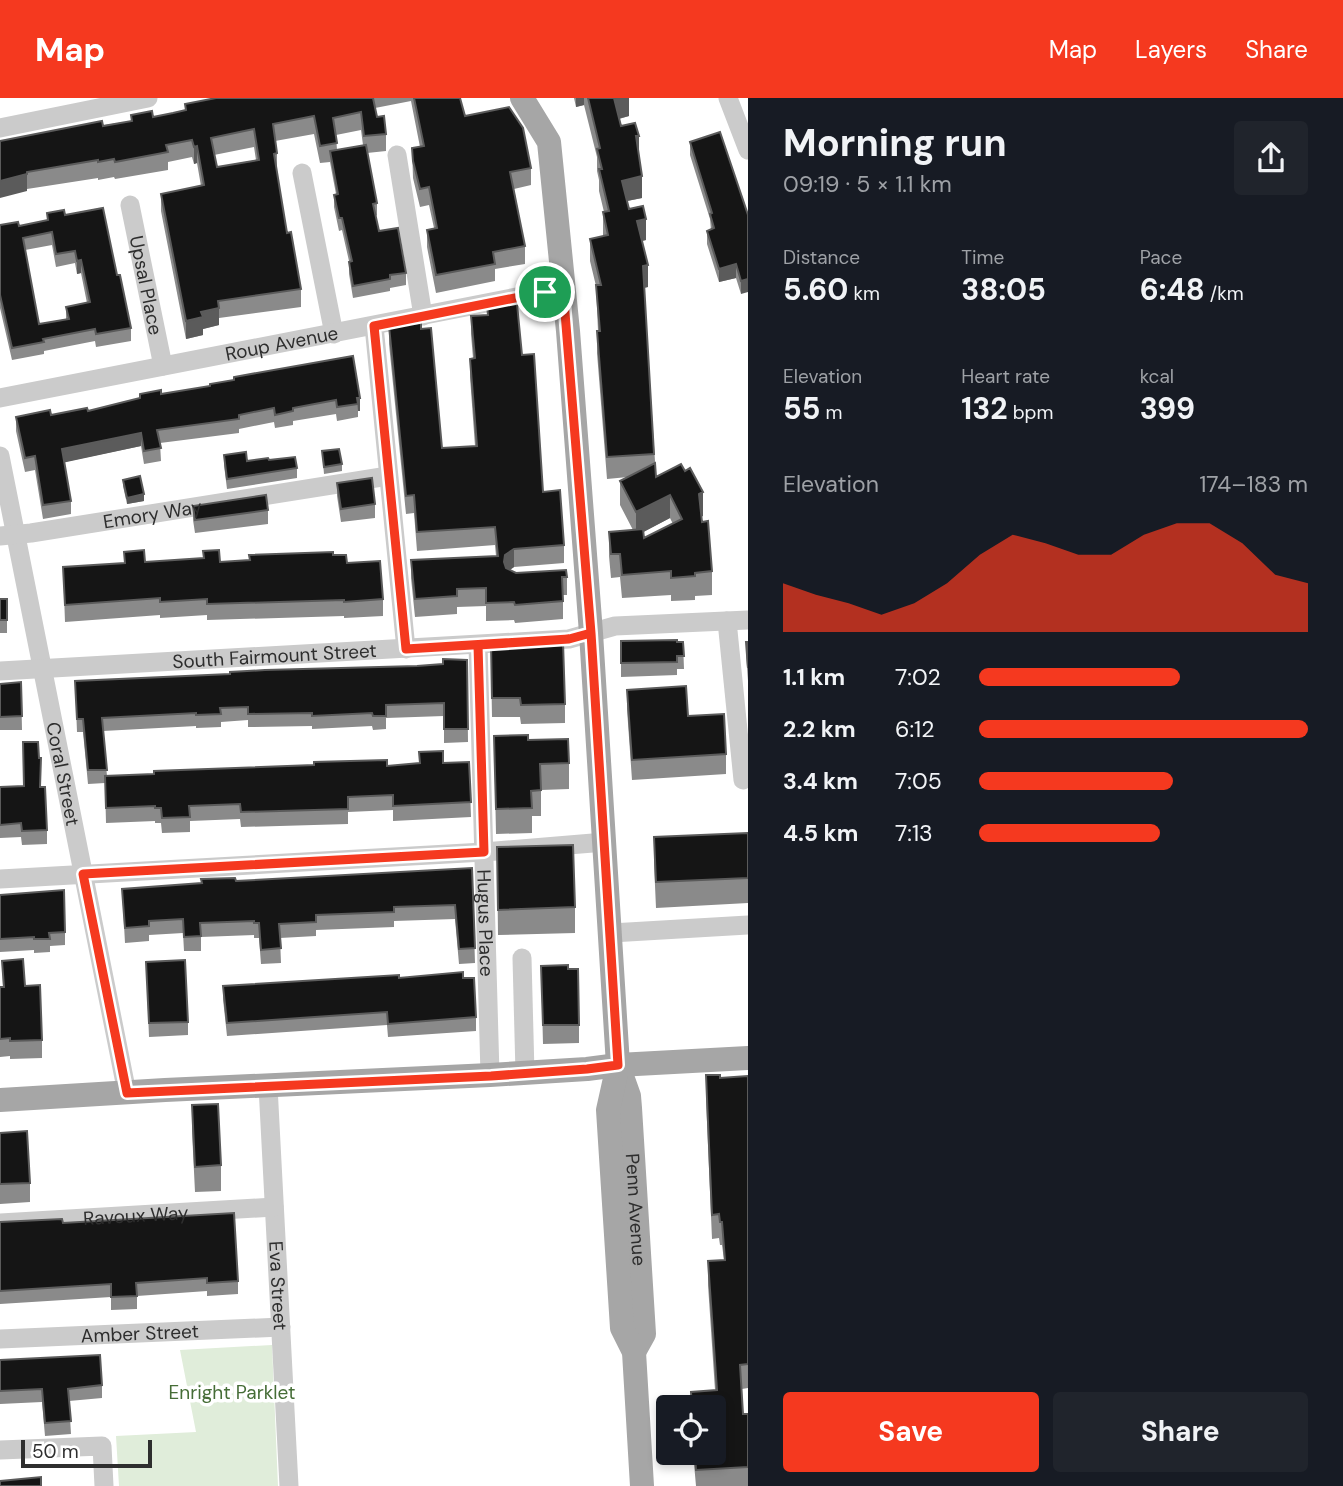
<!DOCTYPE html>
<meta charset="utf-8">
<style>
:root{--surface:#171b24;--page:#20242c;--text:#f1f3f6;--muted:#9ea1a6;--accent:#f5391f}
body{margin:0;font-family:"DM Sans",sans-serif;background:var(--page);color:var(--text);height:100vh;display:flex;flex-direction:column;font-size:26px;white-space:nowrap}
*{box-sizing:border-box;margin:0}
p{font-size:23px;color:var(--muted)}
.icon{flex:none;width:38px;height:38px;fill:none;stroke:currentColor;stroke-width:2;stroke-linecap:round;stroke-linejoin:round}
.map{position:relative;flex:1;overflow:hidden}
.drawer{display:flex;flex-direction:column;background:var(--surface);width:595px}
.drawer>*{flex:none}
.fabs{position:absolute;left:656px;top:1297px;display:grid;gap:14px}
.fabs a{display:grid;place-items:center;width:70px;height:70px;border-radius:7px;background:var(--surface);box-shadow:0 4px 10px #0003;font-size:35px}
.scale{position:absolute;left:21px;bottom:18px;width:131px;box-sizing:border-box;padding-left:7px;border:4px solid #2e2e2e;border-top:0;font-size:19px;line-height:24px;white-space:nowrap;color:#2e2e2e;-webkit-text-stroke:5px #fff;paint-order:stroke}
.pin{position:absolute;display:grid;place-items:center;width:60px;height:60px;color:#fff;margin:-30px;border:4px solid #fff;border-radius:50%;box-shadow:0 2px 7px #0007}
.round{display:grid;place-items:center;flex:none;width:74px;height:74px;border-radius:7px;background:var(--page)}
.summary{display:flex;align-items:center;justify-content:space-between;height:119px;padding:0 35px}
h1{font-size:38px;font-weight:700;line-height:52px}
.stats{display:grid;grid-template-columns:repeat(3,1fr);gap:10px;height:119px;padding:7px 35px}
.stats div{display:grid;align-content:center}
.stats b{font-size:30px;font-weight:700}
.stats small{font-size:19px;font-weight:400}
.stats p{font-size:19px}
.chart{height:196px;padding:14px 35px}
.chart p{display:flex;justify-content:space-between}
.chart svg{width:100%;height:126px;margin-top:7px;fill:var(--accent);opacity:.7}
.primary-button{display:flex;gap:14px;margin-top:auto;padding:14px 35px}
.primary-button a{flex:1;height:80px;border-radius:7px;background:var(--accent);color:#fff;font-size:28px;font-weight:700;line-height:80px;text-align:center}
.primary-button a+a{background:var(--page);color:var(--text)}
ul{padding:0 35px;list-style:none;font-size:23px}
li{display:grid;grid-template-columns:112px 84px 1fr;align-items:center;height:52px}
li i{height:18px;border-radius:9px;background:var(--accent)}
header{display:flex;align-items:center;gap:42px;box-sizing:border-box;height:98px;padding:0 35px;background:var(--accent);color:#fff}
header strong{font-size:33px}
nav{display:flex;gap:38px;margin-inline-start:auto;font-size:24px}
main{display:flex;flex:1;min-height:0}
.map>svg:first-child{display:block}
.green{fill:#e0edda}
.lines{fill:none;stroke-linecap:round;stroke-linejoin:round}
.minor{stroke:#cbcbcb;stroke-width:19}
.major{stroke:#a6a6a6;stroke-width:24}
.wall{fill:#8a8a8a;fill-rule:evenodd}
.shaded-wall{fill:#5b5b5b}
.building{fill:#151515;stroke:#5b5b5b;stroke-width:2;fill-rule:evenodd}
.route-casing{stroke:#fff;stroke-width:14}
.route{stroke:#f5391f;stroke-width:9}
.labels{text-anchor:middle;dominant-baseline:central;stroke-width:7;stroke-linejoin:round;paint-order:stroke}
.street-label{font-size:19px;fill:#2e2e2e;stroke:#fff}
.park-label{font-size:19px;fill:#466d37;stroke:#fff}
</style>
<header>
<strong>Map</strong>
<nav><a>Map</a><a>Layers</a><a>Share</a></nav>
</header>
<main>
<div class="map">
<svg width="748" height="1388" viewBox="0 0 748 1388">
<rect width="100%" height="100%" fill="#fff"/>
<path class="green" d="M272 1247 278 1388H119L116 1338 196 1334 180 1252Z"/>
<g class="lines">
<g class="minor">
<path d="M728 0 748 52"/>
<path d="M0 30 148 0"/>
<path d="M397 57 423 218"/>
<path d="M302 75 334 236"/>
<path id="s1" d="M130 107 163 268"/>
<path d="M374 228 406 551"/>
<path id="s2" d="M0 300 563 190"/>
<path id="s3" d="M0 358 127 995"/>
<path id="s4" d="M0 438 31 435 388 378"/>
<path d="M727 523 743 682"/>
<path id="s5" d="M478 547 490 977"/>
<path id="s6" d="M0 573 569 541 615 528 748 522"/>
<path d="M0 781 484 754 605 744"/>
<path d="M611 835 748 827"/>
<path d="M522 860 525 975"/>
<path id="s7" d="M268 988 289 1388"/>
<path id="s8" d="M0 1125 274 1109"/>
<path id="s9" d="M0 1241 281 1229"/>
<path d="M0 1352 102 1348 104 1388"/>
</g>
<g class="major">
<path id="s10" d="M522 0 549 44 568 233 591 535 618 967 629 998 630 1010 644 1236 634 1254"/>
<path d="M618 967 608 1012 622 1230 634 1254 642 1388"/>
<path d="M0 1002 165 992 490 977 587 971 618 967 748 960"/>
</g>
</g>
<path class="wall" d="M216 0H460L465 18 531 70V87L514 91 525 148V166L495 171V183L436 195 427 149V132L434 130 429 107 420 109 413 80 412 50 420 49 411 3 375 10 377 19 386 36V53L367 55 377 105V117L376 118 379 133 406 175V187L390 190V193L353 200 349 176V163L342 132 339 133 334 109V97L336 96 330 64 320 65 314 36 275 43 277 55V73L287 135 301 191V209L219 220V227L203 231V237L186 241 161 113V96L201 88 197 65 194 66 192 59 168 64V72L115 81 114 79 98 82V80L27 91V93L0 43 131 23V17L153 19 185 12V6ZM361 32 363 47 337 52 336 37ZM254 49 256 62 217 69 214 57Z
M574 0H629V18L619 21 621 28 639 55 642 100 627 103 629 111 646 142 642 143 648 189 644 190 656 379 703 418H701L712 473V497L695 498V502L671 503V497L622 500 620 479 611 480 609 458V434L633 432 620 407V383L628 379 607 381 597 255 598 233 596 188 590 163V141L603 138V114H604L599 93V82L597 73V59L584 7 576 9ZM670 420 673 426 644 440 643 434Z
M690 44 748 117 741 196 736 180 719 184 707 146V133L711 132 710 121 690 57Z
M47 115 65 117 117 177 131 230V243L96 249 95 243 44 253V256L12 262 0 210V127L19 128 47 122ZM52 147 56 169 75 165 77 176 81 175 87 205 66 209V221L39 226 25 152Z
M487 208 522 257 543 394 564 447V465L514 469 510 472 516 475 567 479V497H563V521L515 525 514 522 486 523V508L457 509V516L415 519 411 480V462L496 458 495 447 417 453 414 415 406 416 389 246V228L442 350 475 348 470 279V261L473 260 471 236V218L487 217Z
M353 258 360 313H358V319L337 323 336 316 293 323V327L275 330 274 324 239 331V335L160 345 161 363 144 366 141 348 64 364 71 403V416L43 421 35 372 25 374 16 333V319L51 317 88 313 140 300V296H161L210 289 234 282Z
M322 353 342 366V373L324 376Z
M224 357 247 363 269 362 297 370V380L227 391 224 367Z
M123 382 144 403 127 406 123 388Z
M337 385 375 406V420L341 424 337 398Z
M193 408 268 412V426L195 435 193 422Z
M124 454 145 464H220L333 457 347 465 383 501V518L344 520V518L207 522V517L160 520V517L65 524 63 469 124 465Z
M0 501H7V535H0Z
M621 543 683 544 684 571H677V577L621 579Z
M746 544H748V583L746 557Z
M467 562 468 644 444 645V618L386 620V631L373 632 372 628 312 631V628L248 629V622L221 624V629L196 630V628L103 633 107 678 387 668 419 665V654L443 665 469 664 471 719 393 723V712L348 714V726L241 729 240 721 190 723V734L162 735 161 725H155V723L106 725 105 685 88 686 83 634H77L75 583 417 568 443 566Z
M491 564 565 606V625L521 626 520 619H492Z
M21 584 22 632H0V586Z
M627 592 688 618 726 656V676L632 682 627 611Z
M494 638 528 642 569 665V691L541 692V718H532V735L496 736Z
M0 689H40L47 732V746L22 747 21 739 0 740Z
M748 735V805L656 810 654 765V739Z
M497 749 575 809V835L498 837Z
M472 770 475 865 459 866 455 821 394 823V829L316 832V838L280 840 281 865 261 866 259 840H254V837L201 839V853H184L183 835 149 837V843L125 845 122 791 236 783Z
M0 797 65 834V847L50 848V854L34 855V852L0 854Z
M2 863 25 888 42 942V960L10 961V958L0 959V889H3Z
M146 864 188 924V937L149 939Z
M541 868 579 927V945L543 946Z
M399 880H463L476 919V933L388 939 387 927 227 938 223 901V888Z
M706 977 720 980 748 978V1290L742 1291 743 1316H748V1388H696L693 1354H714V1309H691V1294L715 1292 708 1187V1163L724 1162 722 1147H720L719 1140 712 1141 706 1001Z
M192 1007 221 1067V1093L195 1094 192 1033Z
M0 1035 30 1085V1104L0 1106Z
M0 1124 63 1125 238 1183V1196L207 1198V1193L137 1198V1211L111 1212V1199L0 1206Z
M0 1262 102 1287V1300L69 1303 71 1336 45 1338 42 1304 0 1306Z"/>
<path class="shaded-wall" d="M576 0H584V7L576 9Z
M614 0H629V18L614 22Z
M636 38H639V60Z
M197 48V65L194 66V49Z
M27 76V93L0 100V83Z
M642 78V100L622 104V83Z
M646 121V142L637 144V123Z
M81 162V175L77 176V163Z
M736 166V180L719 184V171Z
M648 167V189L643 190V168Z
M748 181V194L741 196V183Z
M219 210V227L203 231V237L186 241V223L201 214Z
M357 300H360V313H358Z
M141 335V348L62 365V351Z
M703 394V418L699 420V396Z
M144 396V403L127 406V400Z
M670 397V420L636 438V414Z
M514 451V469L505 475 504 464 505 457Z"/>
<path class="building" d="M216 0H373L377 19 384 18 386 36 364 38 361 14 333 20 337 45 320 48 314 18 273 26 277 55 274 56 287 135 291 134 301 191 218 203 219 210 201 214 203 219 186 223 161 96 204 87 197 48 194 49 192 42 166 47 168 54 115 64 114 61 98 64V62L27 74V76L0 83V43L102 23 103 28 132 23 131 17 152 13 153 19 173 15 186 12 185 6ZM254 31 259 62 217 69 211 40Z
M414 0H460L465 18 509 9 523 30 531 70 510 74 525 148 493 154 495 166 436 177 427 132 437 130 429 89 420 91 413 63 412 50 424 48Z
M588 0H614L621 28 635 25 639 38H636L642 78 622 83 629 111 643 108 646 121 637 123 648 167 643 168 654 356 607 359 597 233H600L596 187H601L590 141 608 137 603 114 609 113 599 71H602L597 51 600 50Z
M720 34 748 117V181L741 183 736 166 719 171 707 133 714 130 710 116 712 115 690 44Z
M366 47 377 105 373 106 379 133 398 130 406 175 390 177V181L353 188 349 164 352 163 342 120H339L334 97 338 96 330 53Z
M103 110 117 177H120L131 230 96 236 95 231 43 241 44 244 12 250 0 197V127L18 124 19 128 48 122 47 115 64 112 65 117ZM52 134 56 156 75 153 77 163 81 162 90 204 66 209 69 221 39 226 23 140Z
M517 206 522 257 534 256 543 394 560 392 564 447 514 451 505 457 504 464 506 470 516 475 566 472 567 479H562L563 503 515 507 514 504 486 505V490L457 491V498L415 501 411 462 498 458 495 429 417 434 414 397 406 398 389 228 421 225V231L431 230 442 350 477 348 470 261 475 260 471 218 488 217 487 208Z
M353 258 360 300H357L358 306 337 309 336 302 293 310V313L275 317 274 310 239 317V321L157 332 161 350 144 353 141 335 62 351 71 403 43 407 35 358 25 360 16 319 50 312 51 317 87 310 88 313 140 300V296L161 292V296L210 288V286L234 282V279Z
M339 351 342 366 324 369 322 353Z
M246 354 247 363 268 360 269 362 295 359 297 370 227 381 224 357Z
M655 365 656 379 681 366 685 373 690 370 703 394 699 396 702 424 708 423 712 473 695 475V478L671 480V473L622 477 620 456H611L609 434 643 431 644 440 682 421 670 397 636 414 620 383Z
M140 378 144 396 127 400 123 382Z
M372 380 375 406 341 411 337 385Z
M266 397 268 412 195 422 193 408Z
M144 452 145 464 204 460 203 453 219 452 220 464 250 462 249 457 333 454V457H346L347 465 380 463 383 501 344 504V502L207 506V501L160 504V500L65 507 63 469 125 465 124 454Z
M0 501H7V522H0Z
M677 542V544H683L684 558H677V564L621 565V543Z
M563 544 565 606 521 607 520 600H492L491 545Z
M746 544H748V570Z
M443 561 467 562 468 631H444V605L386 607V618H373L372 615 312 618V615L248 616V609L220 610 221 616 196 617V615L102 620 107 672H88L83 621H77L75 583 230 576V574L265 572 417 568 443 566Z
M21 584 22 618 0 619V586Z
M686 588 688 618 724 616 726 656 632 662 627 592Z
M528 637V642L568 641 569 665 540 666 541 692 531 693 532 710 496 711 494 638Z
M23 644H38L39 660H41L40 689H45L47 732 22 733 21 725 0 727V689L24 688Z
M443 653V665L469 664 471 704 393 708V697L348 699V711L241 714 240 706 189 708 190 719 162 720 161 710H155V708L106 710 105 678 154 676V673L314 667V664L387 662V668L420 665 419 654Z
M748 735V780L656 784 654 739Z
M573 747 575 809 498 812 497 749Z
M472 770 475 850 459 851 455 807 394 809V814L316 817V824L279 826 281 850 261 852 259 825H254V823L200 825 201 838 184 839 183 821 149 823V828L125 830 122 791 202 785 201 781 235 780 236 783Z
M64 792 65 834 49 835 50 841H34V839L0 841V797Z
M23 861 25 888 40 887 42 942 10 943V940L0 941V889H4L2 863Z
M185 862 188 924 149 925 146 864Z
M568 867V871H578L579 927H543L541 868Z
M463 874V880H474L476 919 388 926 387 914 227 925 223 888 399 877V880Z
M706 977H720V980L748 978V1266L740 1267 743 1316H748V1369L696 1372 695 1354H714V1309H692L691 1294 717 1292 708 1163 725 1162 722 1124H720L719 1116 712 1117Z
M218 1006 221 1067 195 1069 192 1007Z
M27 1033 30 1085 0 1086V1035Z
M234 1115 238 1183 207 1185V1180L136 1185 137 1198 111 1199V1186L0 1193V1124L62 1121 63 1125Z
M100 1257 102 1287 68 1291 71 1323 45 1325 42 1291 0 1293V1262Z
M41 1379V1388H0V1383Z"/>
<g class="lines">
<defs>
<path id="route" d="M545 194 563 190 591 535 569 541 478 547 484 754 83 776 127 995 491 978 587 971 618 967 591 535 569 541 406 551 374 228 545 194"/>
</defs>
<use href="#route" class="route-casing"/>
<use href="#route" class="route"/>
</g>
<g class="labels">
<g class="street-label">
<text stroke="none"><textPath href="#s1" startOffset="82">Upsal Place</textPath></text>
<text stroke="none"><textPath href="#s2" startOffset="287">Roup Avenue</textPath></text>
<text stroke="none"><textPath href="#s4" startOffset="154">Emory Way</textPath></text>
<text stroke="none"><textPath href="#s6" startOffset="275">South Fairmount Street</textPath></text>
<text stroke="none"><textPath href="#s3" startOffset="324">Coral Street</textPath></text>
<text stroke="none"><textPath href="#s5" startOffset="278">Hugus Place</textPath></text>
<text stroke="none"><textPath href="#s10" startOffset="1124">Penn Avenue</textPath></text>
<text stroke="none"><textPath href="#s8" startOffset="136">Ravoux Way</textPath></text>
<text stroke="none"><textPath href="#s7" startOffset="200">Eva Street</textPath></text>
<text stroke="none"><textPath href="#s9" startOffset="140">Amber Street</textPath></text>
</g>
<g class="park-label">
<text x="232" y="1294">Enright Parklet</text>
</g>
</g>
</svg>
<div class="fabs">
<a><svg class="icon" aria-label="locate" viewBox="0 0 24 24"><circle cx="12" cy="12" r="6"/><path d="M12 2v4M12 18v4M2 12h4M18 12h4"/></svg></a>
</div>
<div class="scale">50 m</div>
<div class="pin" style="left:545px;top:194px;background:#1e9e55"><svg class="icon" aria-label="arrive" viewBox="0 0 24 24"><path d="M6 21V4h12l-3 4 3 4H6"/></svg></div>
</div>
<section class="drawer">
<div class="summary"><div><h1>Morning run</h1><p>09:19 · 5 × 1.1 km</p></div><a class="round"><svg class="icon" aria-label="share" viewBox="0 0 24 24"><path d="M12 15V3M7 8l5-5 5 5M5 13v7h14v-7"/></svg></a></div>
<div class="stats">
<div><p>Distance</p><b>5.60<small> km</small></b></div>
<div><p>Time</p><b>38:05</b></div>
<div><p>Pace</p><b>6:48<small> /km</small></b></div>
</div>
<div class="stats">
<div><p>Elevation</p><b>55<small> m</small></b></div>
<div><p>Heart rate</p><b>132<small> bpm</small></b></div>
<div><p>kcal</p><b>399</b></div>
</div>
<div class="chart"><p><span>Elevation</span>174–183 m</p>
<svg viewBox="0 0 160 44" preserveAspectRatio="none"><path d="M0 44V27L10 31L20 34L30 38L40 34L50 27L60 17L70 10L80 13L90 17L100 17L110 10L120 6L130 6L140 13L150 24L160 27V44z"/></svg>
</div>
<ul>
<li><b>1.1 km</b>7:02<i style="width:61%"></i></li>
<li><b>2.2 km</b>6:12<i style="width:100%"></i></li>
<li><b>3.4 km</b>7:05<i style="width:59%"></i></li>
<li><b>4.5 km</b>7:13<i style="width:55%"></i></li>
</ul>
<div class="primary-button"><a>Save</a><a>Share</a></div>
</section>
</main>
